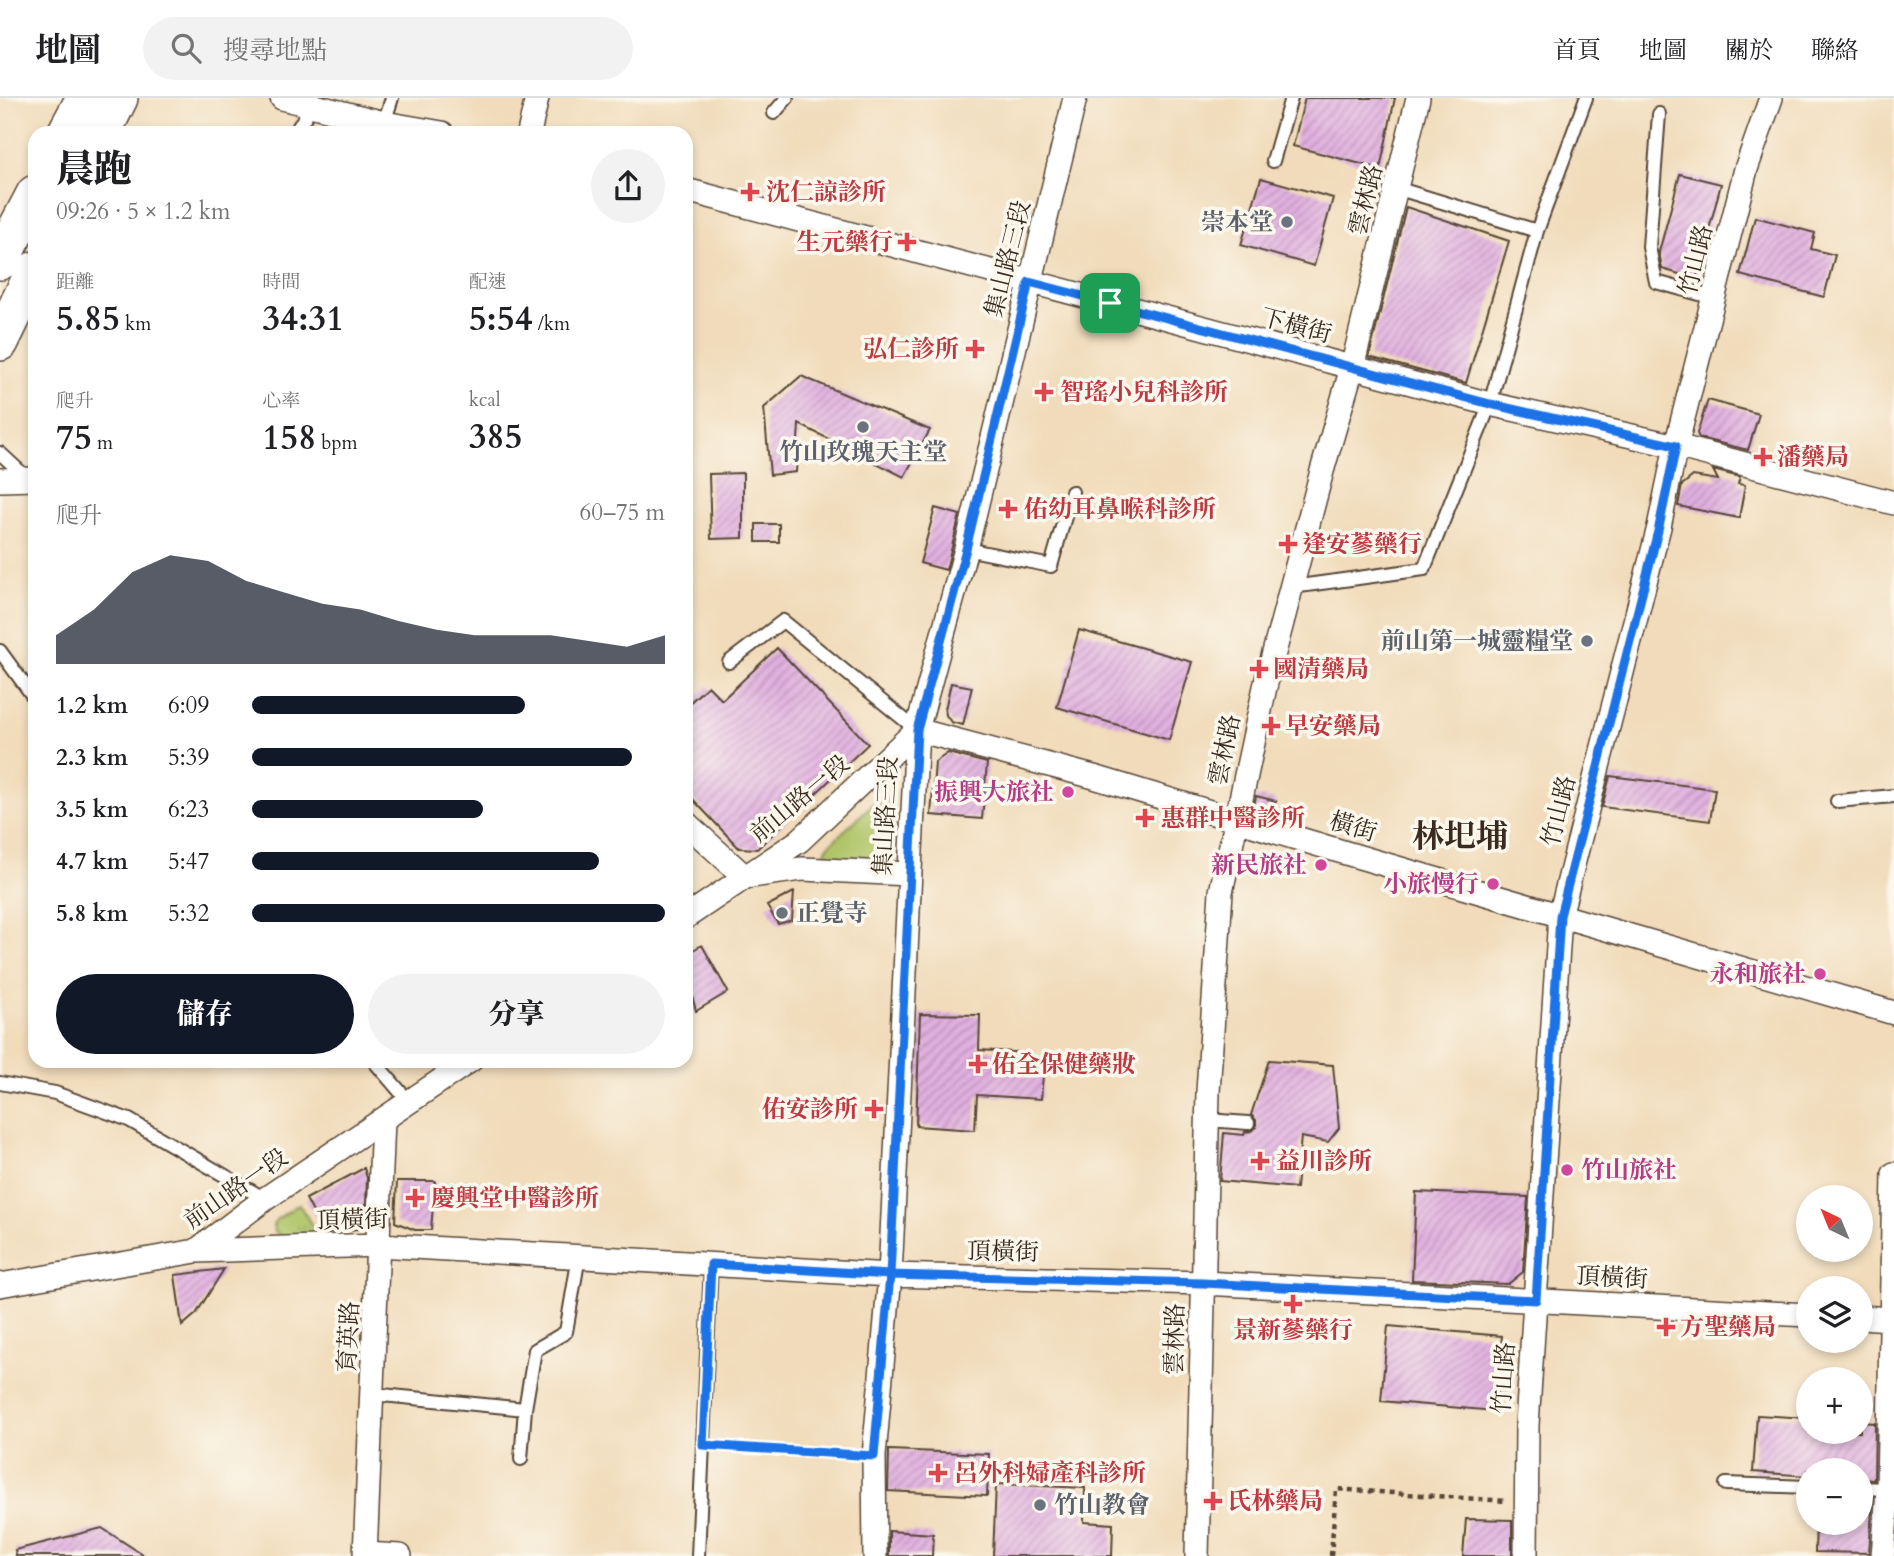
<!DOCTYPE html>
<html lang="zh-TW">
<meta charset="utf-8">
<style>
:root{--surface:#fff;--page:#f2f2f2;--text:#202124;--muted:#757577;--line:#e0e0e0;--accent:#111827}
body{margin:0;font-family:Cardo,"Noto Serif TC",serif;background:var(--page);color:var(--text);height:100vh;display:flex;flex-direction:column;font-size:26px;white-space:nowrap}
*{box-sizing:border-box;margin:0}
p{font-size:23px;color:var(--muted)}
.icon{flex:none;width:38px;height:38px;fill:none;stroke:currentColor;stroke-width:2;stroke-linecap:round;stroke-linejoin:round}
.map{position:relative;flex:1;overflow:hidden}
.drawer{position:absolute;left:28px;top:28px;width:665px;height:942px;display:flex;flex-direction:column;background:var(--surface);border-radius:21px;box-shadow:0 4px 10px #0003}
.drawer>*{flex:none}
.needle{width:46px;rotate:317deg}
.tools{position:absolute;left:1796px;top:1087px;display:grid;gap:14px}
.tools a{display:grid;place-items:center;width:77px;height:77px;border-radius:50%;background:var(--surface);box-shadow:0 4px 10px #0003;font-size:35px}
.pin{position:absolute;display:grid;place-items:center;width:60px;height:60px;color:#fff;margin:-30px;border-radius:14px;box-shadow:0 4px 10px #0006}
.round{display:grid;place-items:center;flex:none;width:74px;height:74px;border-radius:37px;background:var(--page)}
.summary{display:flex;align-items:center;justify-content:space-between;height:119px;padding:0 28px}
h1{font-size:38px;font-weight:800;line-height:52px}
.metrics{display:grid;grid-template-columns:repeat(3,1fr);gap:10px;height:119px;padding:7px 28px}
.metrics div{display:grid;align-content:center}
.metrics b{font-size:35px;font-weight:800}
.metrics small{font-size:19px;font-weight:400}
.metrics p{font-size:19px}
.chart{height:196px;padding:14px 28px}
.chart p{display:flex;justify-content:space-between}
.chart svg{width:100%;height:126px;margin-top:7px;fill:var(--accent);opacity:.7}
.primary-button{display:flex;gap:14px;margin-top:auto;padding:14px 28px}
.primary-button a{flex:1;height:80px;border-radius:42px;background:var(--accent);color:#fff;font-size:28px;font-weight:800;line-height:80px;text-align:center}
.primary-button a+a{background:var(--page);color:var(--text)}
ul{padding:0 28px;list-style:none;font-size:23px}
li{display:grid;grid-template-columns:112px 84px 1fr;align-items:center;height:52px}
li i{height:18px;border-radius:9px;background:var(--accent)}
header{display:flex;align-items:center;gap:42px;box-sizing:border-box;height:98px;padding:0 35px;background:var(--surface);border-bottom:2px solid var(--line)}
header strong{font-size:33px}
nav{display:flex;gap:38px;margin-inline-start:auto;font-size:24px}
.search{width:490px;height:63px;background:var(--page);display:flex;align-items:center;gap:18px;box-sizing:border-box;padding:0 24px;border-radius:38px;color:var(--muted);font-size:26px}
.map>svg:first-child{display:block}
.grass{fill:url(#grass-tufts);stroke:#767844;stroke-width:2}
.park{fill:#b0c569;stroke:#767844;stroke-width:2}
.building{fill:url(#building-hatch)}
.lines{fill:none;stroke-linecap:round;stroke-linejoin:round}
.service-casing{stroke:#564535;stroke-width:16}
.minor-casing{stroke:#564535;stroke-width:26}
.primary-casing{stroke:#564535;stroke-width:40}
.path{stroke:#564535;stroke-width:4.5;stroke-dasharray:5 5;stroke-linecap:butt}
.service{stroke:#fff;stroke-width:12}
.minor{stroke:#fff;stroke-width:23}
.primary{stroke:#fff;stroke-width:37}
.route-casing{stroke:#fff;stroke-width:14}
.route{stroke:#1a73e8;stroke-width:9}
.health-dot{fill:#e0444e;stroke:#fbf7ec;stroke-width:2.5}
.worship-dot{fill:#6b7280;stroke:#fbf7ec;stroke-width:2.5}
.hotel-dot{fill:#d1479c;stroke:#fbf7ec;stroke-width:2.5}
.labels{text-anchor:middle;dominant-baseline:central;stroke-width:7;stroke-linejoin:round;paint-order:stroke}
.health-label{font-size:24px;font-weight:bold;fill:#be3a42;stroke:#fbf7ec;text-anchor:start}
.street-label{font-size:24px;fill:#3b2a1e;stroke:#fbf7ec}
.worship-label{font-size:24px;font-weight:bold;fill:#5b616d;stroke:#fbf7ec;text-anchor:end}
.hotel-label{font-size:24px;font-weight:bold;fill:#b23c85;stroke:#fbf7ec;text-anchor:end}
.district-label{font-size:32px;font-weight:bold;fill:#3b2a1e;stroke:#fbf7ec}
</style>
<header>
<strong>地圖</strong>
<div class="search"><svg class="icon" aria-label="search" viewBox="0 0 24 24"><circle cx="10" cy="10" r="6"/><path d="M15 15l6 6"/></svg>搜尋地點</div>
<nav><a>首頁</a><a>地圖</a><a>關於</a><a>聯絡</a></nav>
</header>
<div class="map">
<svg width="1894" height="1458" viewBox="0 0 1894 1458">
<defs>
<pattern id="grass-tufts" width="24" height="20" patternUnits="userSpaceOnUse" patternTransform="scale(1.75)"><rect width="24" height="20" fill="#b0c569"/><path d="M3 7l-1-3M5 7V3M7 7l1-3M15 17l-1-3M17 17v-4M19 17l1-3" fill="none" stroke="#98a95b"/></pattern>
<pattern id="building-hatch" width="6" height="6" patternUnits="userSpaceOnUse" patternTransform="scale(1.75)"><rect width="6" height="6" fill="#e1b0e0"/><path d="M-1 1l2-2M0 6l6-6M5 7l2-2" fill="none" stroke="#b88fb5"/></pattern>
</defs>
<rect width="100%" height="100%" fill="#fbf7ec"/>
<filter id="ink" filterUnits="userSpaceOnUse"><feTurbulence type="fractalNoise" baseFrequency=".0143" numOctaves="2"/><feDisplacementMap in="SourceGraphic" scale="14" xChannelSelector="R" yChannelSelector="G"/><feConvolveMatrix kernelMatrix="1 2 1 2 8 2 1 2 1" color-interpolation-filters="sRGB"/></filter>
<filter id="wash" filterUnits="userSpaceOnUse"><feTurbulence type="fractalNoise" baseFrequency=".00686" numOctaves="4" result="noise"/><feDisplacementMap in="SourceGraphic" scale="28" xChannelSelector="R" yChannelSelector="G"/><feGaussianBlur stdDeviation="1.57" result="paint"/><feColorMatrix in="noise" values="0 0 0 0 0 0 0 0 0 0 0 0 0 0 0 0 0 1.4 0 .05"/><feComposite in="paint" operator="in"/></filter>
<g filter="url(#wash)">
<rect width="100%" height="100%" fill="#f1dbba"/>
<path class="grass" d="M299 1106 319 1139H281L274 1132 273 1127 276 1122Z"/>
<path class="park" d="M884 699 891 705C894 724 901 757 874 764 862 768 842 761 829 760L825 755 827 749 877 702Z"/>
<g id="blocks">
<path class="building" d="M1305 0H1395L1380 71 1293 48Z
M1680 76 1721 86 1696 181 1662 171 1659 154Z
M1261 80 1333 100 1314 168 1241 147Z
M1406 109 1509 143 1466 285 1369 259Z
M1755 119 1815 135 1811 151 1835 157 1824 199 1740 177Z
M801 278 930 332 904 379 799 326 796 374 770 377 764 310Z
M1708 302 1759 316 1748 352 1699 340 1697 335Z
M1713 372 1740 379 1738 386 1745 387 1739 420 1678 408 1682 387 1693 378 1718 382Z
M743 375V440L711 441 709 376Z
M935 410 960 417 946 472 920 465Z
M756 426H779V444H756Z
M1079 532 1192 564 1169 642 1057 609Z
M777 550 868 646 757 751 739 750 686 694V608L708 588 722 602Z
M951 585 972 589 963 627 951 624 946 617 945 611Z
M948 655 987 665 982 721 931 717 935 664Z
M1610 678 1715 691 1710 723 1602 709Z
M1256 698 1276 703 1272 718 1253 712Z
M794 794 792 822 778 826 767 808Z
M702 847 728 894 696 913 686 874V856Z
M920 916 980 917 979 952 1031 955 1043 977 1041 1001 977 997 975 1032 916 1028Z
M1269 962 1333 967 1339 1030 1328 1044 1301 1039 1296 1090 1220 1083 1224 1035 1244 1037 1245 1034 1251 1033 1256 1029V1022L1251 1017Z
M364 1070 367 1080 365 1130 324 1135 306 1101Z
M397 1083H435L431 1132H415L395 1124Z
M1416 1094 1528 1099 1523 1174 1508 1186 1412 1182Z
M224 1171 196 1216 182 1228 175 1177Z
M1388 1228 1502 1238 1495 1313 1381 1303Z
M1757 1317 1808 1320V1334H1860V1324L1875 1325 1874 1382 1860 1381V1372H1808V1378L1753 1374Z
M889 1352 989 1356 987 1398 888 1393Z
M996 1386 1085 1390 1084 1424 1113 1426 1112 1458H993Z
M1860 1399H1873L1869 1455 1815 1454 1816 1424H1860Z
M1466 1421 1512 1422V1458H1463Z
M102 1430 145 1458H16L15 1452Z
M889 1433 933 1436 932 1458H889Z"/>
</g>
</g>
<g filter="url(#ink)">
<use href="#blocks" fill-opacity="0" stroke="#564535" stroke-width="2"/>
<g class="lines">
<defs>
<path id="service" d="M774 15 787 0
M1659 16 1649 149 1656 184 1714 200
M384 25 392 0
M295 35 311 9
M1273 63 1291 0
M1396 90 1537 133
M0 355 27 380
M966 451 1051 468 1072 394
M1292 489 1424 471 1490 306 1537 133 1586 0
M0 553 35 601
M729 564 783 523 917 632
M1837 703 1894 698
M373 962 409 1004
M0 985 55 995 129 1022 265 1101
M1207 1022 1248 1025
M372 1296 525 1311
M521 1361 525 1311 535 1252 566 1234 579 1158
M1726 1386 1808 1389
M1860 1390 1888 1391
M698 1458 711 1166"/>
<path id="minor" d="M282 0 384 25 442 35
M529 35 537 0
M686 92 1490 306 1676 348 1894 405
M0 382 35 381
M686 725 745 779 802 771 909 776
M686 819 799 743 917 632 1094 679 1346 755 1894 915
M196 1153 379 1147 890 1177 1203 1185 1808 1217
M0 1187 196 1153 265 1101 471 962
M1860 1219 1891 1221
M365 1456 400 1458
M365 1458 383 1022
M875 1458 874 1358 890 1177 917 632 966 451 1075 0
M1197 1458 1208 994 1221 794 1265 589 1322 373 1352 270 1418 0
M1526 1458 1527 1327 1560 818 1659 429 1676 348 1746 71 1771 0
M1883 1458 1888 1391 1894 1076"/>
<path id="primary" d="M66 35 85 0
M102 35 119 0
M0 163 35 96
M0 244 35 172"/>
</defs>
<use href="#service" class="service-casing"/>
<use href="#minor" class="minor-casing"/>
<use href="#primary" class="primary-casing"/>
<path class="path" d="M717 1348 855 1357
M1331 1458 1336 1391 1506 1403"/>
<use href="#service" class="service"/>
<use href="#minor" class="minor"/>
<use href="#primary" class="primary"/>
</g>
</g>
<g class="lines" filter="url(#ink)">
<defs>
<path id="route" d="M1110 205 1029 184 966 451 917 632 890 1177 711 1166 703 1347 874 1358 890 1177 1203 1185 1536 1202 1560 818 1659 429 1676 348 1490 306 1110 205"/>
</defs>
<use href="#route" class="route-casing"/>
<use href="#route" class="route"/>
</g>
<g class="health-dot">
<path d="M746.5 83.5h7v7h7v7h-7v7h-7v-7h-7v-7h7z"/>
<path d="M903.5 133.5h7v7h7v7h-7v7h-7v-7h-7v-7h7z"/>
<path d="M971.5 240.5h7v7h7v7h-7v7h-7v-7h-7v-7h7z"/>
<path d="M1040.5 283.5h7v7h7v7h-7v7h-7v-7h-7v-7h7z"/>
<path d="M1759.5 348.5h7v7h7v7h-7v7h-7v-7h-7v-7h7z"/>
<path d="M1004.5 400.5h7v7h7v7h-7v7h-7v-7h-7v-7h7z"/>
<path d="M1284.5 435.5h7v7h7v7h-7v7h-7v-7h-7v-7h7z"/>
<path d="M1255.5 560.5h7v7h7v7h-7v7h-7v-7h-7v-7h7z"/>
<path d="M1267.5 617.5h7v7h7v7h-7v7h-7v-7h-7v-7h7z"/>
<path d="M1141.5 709.5h7v7h7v7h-7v7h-7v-7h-7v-7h7z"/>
<path d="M974.5 955.5h7v7h7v7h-7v7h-7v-7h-7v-7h7z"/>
<path d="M870.5 1000.5h7v7h7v7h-7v7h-7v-7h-7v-7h7z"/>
<path d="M1256.5 1052.5h7v7h7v7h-7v7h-7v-7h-7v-7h7z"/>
<path d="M411.5 1089.5h7v7h7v7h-7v7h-7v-7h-7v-7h7z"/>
<path d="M1289.5 1195.5h7v7h7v7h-7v7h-7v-7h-7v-7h7z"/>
<path d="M1662.5 1218.5h7v7h7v7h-7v7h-7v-7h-7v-7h7z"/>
<path d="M934.5 1364.5h7v7h7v7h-7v7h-7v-7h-7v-7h7z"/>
<path d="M1209.5 1392.5h7v7h7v7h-7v7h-7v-7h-7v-7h7z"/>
</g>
<g class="worship-dot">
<circle cx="1287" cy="124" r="7"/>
<circle cx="863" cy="329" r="7"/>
<circle cx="1587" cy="543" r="7"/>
<circle cx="782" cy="815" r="7"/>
<circle cx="1040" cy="1407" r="7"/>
</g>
<g class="hotel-dot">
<circle cx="1068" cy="694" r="7"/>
<circle cx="1321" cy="767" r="7"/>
<circle cx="1493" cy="786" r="7"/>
<circle cx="1820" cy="876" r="7"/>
<circle cx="1567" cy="1072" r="7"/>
</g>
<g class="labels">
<g class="health-label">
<text x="766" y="94">沈仁諒診所</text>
<text x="893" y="144" text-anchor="end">生元藥行</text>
<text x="959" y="251" text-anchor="end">弘仁診所</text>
<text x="1060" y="294">智瑤小兒科診所</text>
<text x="1777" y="359">潘藥局</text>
<text x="1024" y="411">佑幼耳鼻喉科診所</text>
<text x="1302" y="446">逢安蔘藥行</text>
<text x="1273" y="571">國清藥局</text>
<text x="1285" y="628">早安藥局</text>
<text x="1161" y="720">惠群中醫診所</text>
<text x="992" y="966">佑全保健藥妝</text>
<text x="858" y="1011" text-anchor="end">佑安診所</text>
<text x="1276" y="1063">益川診所</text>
<text x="431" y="1100">慶興堂中醫診所</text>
<text x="1680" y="1229">方聖藥局</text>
<text x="1293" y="1232" text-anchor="middle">景新蔘藥行</text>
<text x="954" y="1375">呂外科婦產科診所</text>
<text x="1227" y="1403">氏林藥局</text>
</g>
<g class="street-label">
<text transform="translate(1366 102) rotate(-76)">雲林路</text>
<text transform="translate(1008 161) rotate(-76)">集山路三段</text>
<text transform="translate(1696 162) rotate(-76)">竹山路</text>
<text transform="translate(1296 228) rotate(15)">下橫街</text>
<text transform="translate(1225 652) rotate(-78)">雲林路</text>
<text transform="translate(800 701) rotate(-40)">前山路一段</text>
<text transform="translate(1559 713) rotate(-76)">竹山路</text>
<text transform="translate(886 718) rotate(-87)">集山路三段</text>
<text transform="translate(1353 729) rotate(17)">橫街</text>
<text transform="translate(236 1091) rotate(-35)">前山路一段</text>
<text transform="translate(352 1122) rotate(-1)">頂橫街</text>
<text transform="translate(1003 1154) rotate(1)">頂橫街</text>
<text transform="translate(1612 1180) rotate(3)">頂橫街</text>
<text transform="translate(349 1239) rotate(-87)">育英路</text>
<text transform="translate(1175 1241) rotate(-89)">雲林路</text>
<text transform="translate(1504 1280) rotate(-86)">竹山路</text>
</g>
<g class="worship-label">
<text x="1273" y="124">崇本堂</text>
<text x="863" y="354" text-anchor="middle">竹山玫瑰天主堂</text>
<text x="1573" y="543">前山第一城靈糧堂</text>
<text x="796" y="815" text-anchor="start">正覺寺</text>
<text x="1054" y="1407" text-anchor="start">竹山教會</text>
</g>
<g class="hotel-label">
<text x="1054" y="694">振興大旅社</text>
<text x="1307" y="767">新民旅社</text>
<text x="1479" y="786">小旅慢行</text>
<text x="1806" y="876">永和旅社</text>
<text x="1581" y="1072" text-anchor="start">竹山旅社</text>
</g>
<g class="district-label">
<text x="1460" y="739">林圯埔</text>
</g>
</g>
</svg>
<div class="tools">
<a><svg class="needle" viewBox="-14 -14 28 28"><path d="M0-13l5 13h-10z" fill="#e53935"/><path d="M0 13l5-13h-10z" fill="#757577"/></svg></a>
<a><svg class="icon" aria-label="layers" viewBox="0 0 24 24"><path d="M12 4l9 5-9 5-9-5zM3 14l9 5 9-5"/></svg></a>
<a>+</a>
<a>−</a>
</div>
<div class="pin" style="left:1110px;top:205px;background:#1e9e55"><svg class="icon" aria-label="arrive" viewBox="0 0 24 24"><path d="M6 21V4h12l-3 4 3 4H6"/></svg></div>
<section class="drawer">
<div class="summary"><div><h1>晨跑</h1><p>09:26 · 5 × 1.2 km</p></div><a class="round"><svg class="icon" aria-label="share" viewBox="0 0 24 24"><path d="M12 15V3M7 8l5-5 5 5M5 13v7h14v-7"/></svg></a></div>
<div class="metrics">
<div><p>距離</p><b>5.85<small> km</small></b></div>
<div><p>時間</p><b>34:31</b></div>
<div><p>配速</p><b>5:54<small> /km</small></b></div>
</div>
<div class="metrics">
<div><p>爬升</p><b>75<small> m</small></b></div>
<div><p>心率</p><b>158<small> bpm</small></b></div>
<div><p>kcal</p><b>385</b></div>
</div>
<div class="chart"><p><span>爬升</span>60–75 m</p>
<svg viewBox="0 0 160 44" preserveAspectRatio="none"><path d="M0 44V34L10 25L20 12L30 6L40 8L50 15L60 19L70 23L80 25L90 29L100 32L110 34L120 34L130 34L140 36L150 38L160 34V44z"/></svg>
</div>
<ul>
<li><b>1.2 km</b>6:09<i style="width:66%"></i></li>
<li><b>2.3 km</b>5:39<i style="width:92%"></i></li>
<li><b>3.5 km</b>6:23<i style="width:56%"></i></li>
<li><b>4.7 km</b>5:47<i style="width:84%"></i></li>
<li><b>5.8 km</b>5:32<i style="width:100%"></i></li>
</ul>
<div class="primary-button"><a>儲存</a><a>分享</a></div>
</section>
</div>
